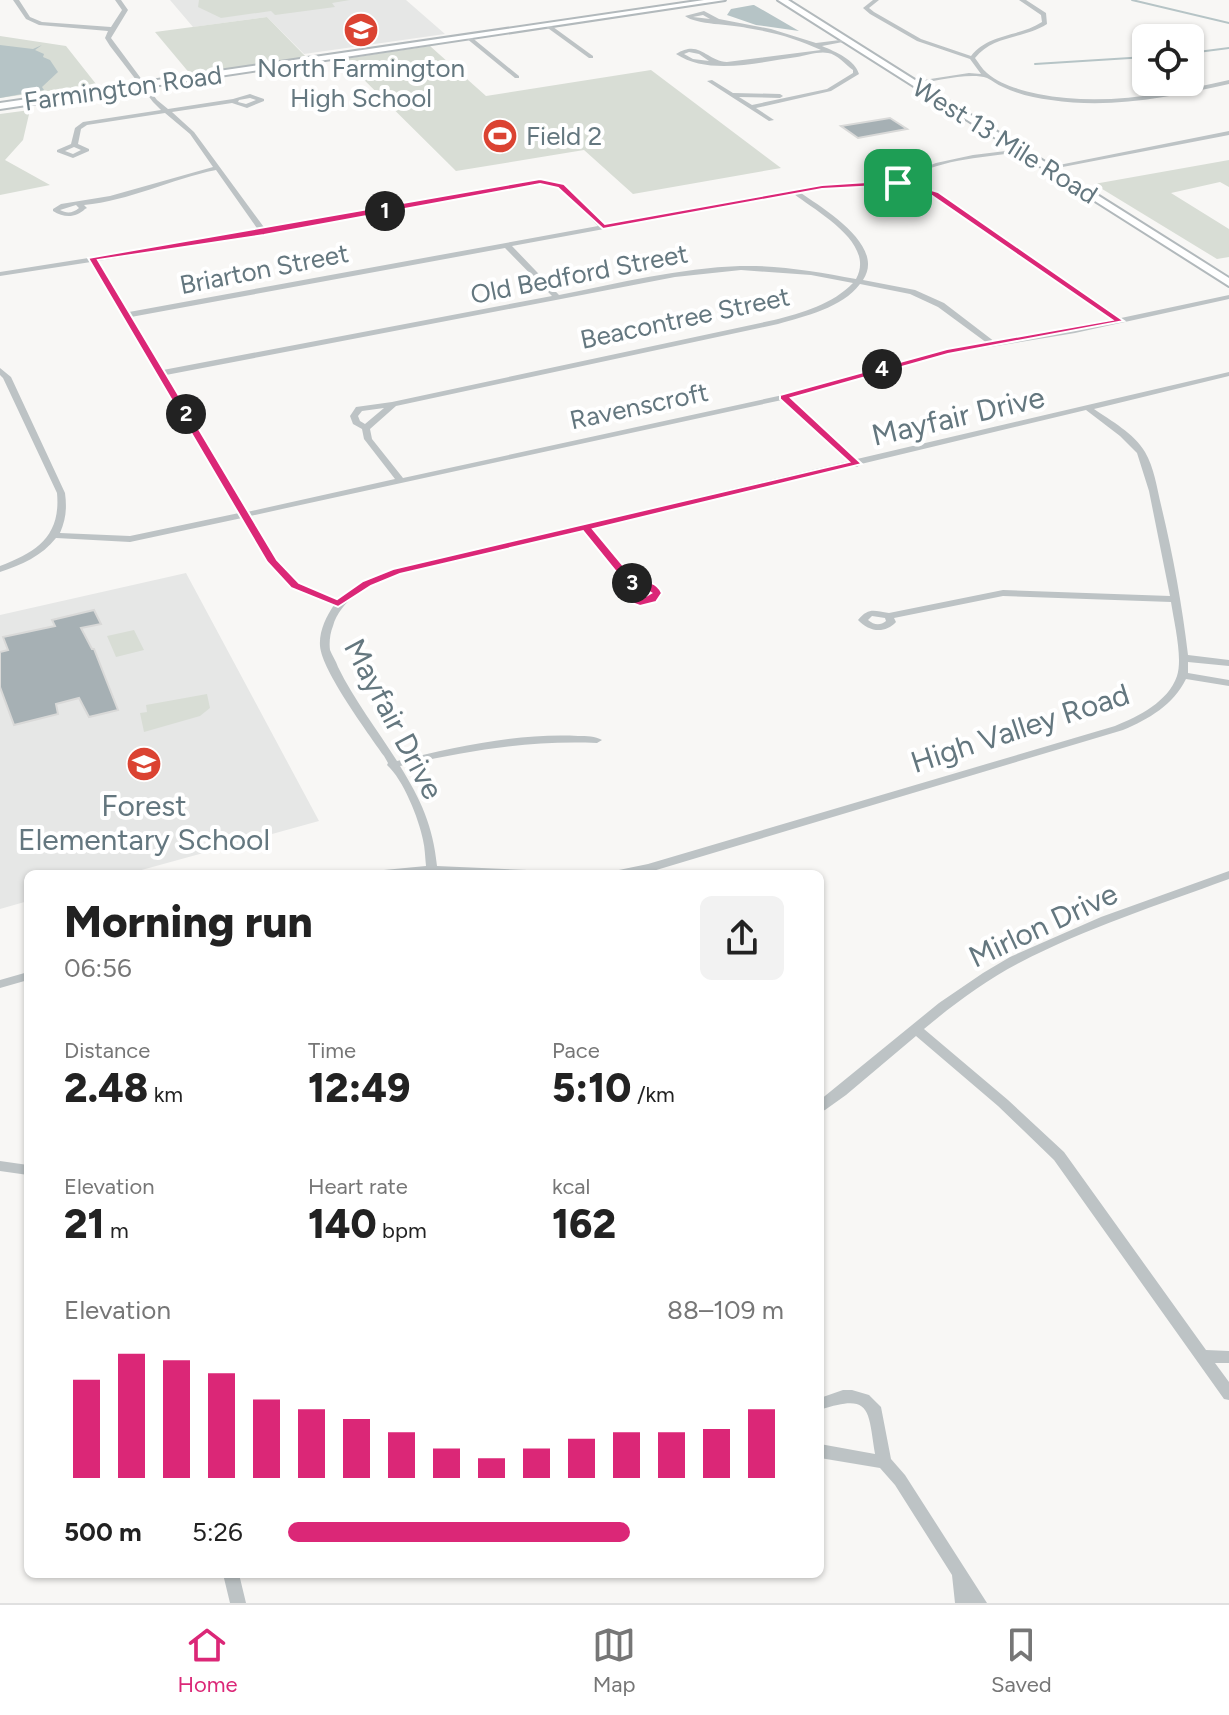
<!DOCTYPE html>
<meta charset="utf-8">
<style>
:root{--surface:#fff;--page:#f2f2f2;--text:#222;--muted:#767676;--line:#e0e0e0;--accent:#db2777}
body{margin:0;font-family:Figtree,sans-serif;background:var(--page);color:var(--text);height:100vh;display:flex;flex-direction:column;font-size:30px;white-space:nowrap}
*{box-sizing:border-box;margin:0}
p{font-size:26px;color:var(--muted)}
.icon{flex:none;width:44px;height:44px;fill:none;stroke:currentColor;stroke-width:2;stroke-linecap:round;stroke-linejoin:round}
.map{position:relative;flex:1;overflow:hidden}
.side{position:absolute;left:24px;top:870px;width:800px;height:708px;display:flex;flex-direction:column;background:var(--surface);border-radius:12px;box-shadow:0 2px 6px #0004}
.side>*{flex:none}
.fabs{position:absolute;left:1132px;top:24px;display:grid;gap:16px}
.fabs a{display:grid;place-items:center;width:72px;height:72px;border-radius:12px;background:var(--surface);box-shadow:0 2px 6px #0004;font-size:40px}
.pin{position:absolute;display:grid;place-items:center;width:68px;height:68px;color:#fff;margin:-34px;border-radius:16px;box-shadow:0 4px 12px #0006}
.km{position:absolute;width:40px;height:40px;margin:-20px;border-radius:50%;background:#222;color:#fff;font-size:22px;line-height:40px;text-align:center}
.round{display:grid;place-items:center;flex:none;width:84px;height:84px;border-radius:12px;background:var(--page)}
.headline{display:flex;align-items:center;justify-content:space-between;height:136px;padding:0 40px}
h1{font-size:44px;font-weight:800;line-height:60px}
.figures{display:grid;grid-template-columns:repeat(3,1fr);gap:12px;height:136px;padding:8px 40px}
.figures div{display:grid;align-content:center}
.figures b{font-size:40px;font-weight:800}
.figures small{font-size:22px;font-weight:400}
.figures p{font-size:22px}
.chart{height:224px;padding:16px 40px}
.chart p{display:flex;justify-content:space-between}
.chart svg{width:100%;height:144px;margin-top:8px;stroke:var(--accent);stroke-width:6}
ul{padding:0 40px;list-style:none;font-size:26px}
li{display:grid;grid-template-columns:128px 96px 1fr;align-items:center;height:60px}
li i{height:20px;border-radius:10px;background:var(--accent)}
.tab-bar{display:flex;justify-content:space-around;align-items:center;height:112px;border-top:2px solid var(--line);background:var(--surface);font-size:22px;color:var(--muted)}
.tab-bar a{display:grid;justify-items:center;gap:4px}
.tab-bar .on{color:var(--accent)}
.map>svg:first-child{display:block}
.built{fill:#e6e7e6}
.green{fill:#d8ddd5}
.water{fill:#b6c4c6}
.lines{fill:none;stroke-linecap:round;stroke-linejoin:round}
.stream{stroke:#b6c4c6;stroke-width:2}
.building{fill:#a6b0b4;stroke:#d9d9d8;stroke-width:2}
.secondary-casing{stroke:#b2b9bc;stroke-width:4}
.street{fill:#bdc3c5;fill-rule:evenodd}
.secondary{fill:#fff;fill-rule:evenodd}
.route{fill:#db2777;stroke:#fff;stroke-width:2;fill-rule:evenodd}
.labels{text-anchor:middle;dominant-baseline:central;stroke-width:8;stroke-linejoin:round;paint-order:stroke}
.far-poi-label{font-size:26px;fill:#64777f;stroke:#fff}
.far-street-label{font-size:26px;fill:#64777f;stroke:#fff}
.street-label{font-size:30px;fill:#64777f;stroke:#fff}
.poi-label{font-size:30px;fill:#64777f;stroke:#fff}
</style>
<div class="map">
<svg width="1229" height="1603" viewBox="0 0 1229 1603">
<rect width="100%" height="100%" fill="#f8f7f5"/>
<path class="built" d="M170 0H406L445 34 304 54 267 17 193 27Z
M186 573 319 821 127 874H28V901L0 909V615Z"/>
<path class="green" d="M199 0H350L332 3 335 7 275 15 271 11 221 18 198 7Z
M267 17 307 58 191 75 155 32Z
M0 36 66 46 96 84 0 98Z
M430 46 486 96 651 70 781 168 633 194 584 150 456 171 343 59Z
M30 110 23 140 5 160 50 185 0 195V114Z
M1229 160V187L1220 182 1171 193 1229 229V257L1217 259 1094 184Z
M134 630 144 650 116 657 107 636Z
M207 694 210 708 200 716 144 732 140 713 147 712 146 705Z"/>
<path class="water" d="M753 5H754L799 31 756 25 727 15 731 9Z
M0 45 33 49 42 45 35 50 44 54 43 57 50 60 58 72 42 87 44 90 0 98Z"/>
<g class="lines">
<path class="stream" d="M1132 0 1229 23
M1190 53 1229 48
M1035 64 1146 57"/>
</g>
<path class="building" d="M890 118 907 129 858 138 841 126Z
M94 610 101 624 81 628 92 649H94L118 710 89 717 79 698 56 704 58 714 14 725 0 687V652L8 650 3 637 55 626 52 620Z"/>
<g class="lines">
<defs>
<path id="secondary" d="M704 0H725L0 109V103Z
M778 0H788L1229 278V286Z"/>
</defs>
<use href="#secondary" class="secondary-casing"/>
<path class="street" d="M13 0H19L30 17 42 22 111 27 122 10 115 0H121L128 10 111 38 157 100 168 109 233 99 250 94 264 99V101L247 108 232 103 172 112 194 132 266 230 540 180 563 185 605 225 822 185 896 181 907 174 936 163 973 155 1022 149 1023 150 1020 152C981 158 936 159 903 182L937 193 1121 318 1229 295V299L1075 333 948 354 790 398 857 459 1229 372V376L1094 409C1111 421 1134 433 1145 452 1154 467 1157 488 1161 505 1173 555 1182 604 1188 655L1229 660V666L1188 662V673L1229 680V686L1186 679C1173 705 1149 719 1123 730L653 871 637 874H612L614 871 648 864 1115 726C1139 716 1168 702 1177 676 1183 658 1174 622 1171 602L1003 596 894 618 896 622C885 634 869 632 858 620 869 607 874 611 889 613L1003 590 1170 596 1149 491 1137 453 1120 436 1086 410 861 464 857 467 854 466 591 528 636 582H642L660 589 658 598 640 605 622 599 619 590 628 585 583 530C549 538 515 546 482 554 436 565 349 574 333 626 330 633 329 643 330 650 332 655 336 661 338 667 354 700 377 729 397 761 456 747 517 733 578 736 587 736 595 736 602 740L597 743C529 740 466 751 400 766 421 800 433 826 437 866L527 870 533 874H378L384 870 426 866C425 857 425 848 423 840 419 819 403 779 387 765L388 763 384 756C368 733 322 671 320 646 319 631 326 617 334 605L292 587 269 564 242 518 130 542 56 538C42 556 21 565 0 572V566C37 552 61 536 57 493L3 378 0 375V368L11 377 65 493C67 508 66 519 60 533L130 536 239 513 91 262 0 276V272L259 231 216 170C171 179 129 201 84 205L87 208 85 209C76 218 64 218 53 211V209L61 204 110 196 213 167 190 134 165 113 87 125 81 129 78 144 89 149V151L73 158 57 152V150L71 144 75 128 83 122 161 110 153 102 110 46 105 38 108 31 39 25 26 19ZM250 98 256 100 246 104 238 102 239 100ZM74 147 81 150 73 154 65 151ZM540 184 559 188 598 226 129 312 98 261 264 234ZM898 185 933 195 1114 320 1075 329 995 342 944 303 915 290 863 280C886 246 824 209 801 193L822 189ZM794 194C817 212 876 243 856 279 818 272 779 265 740 266 680 268 619 283 559 295L512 246ZM76 205 79 208C73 213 67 214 60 210ZM505 248 552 296 163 370 131 317ZM741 270 811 275 853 283C833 304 802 313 774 320L392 402 356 407 350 416 353 424 362 429 364 439 395 479 247 512 166 375 675 277ZM860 284 910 294 938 307 987 343 944 350 783 395 403 478 372 439 370 429 396 406 778 324C805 316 842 308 860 284ZM782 400 849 461 403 567C379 574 357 582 339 600L298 583 276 560 250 516ZM384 408 365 424 360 421 358 416 362 411ZM639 587 650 591V595L640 599 630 595 629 591ZM872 616 885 618 886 621C880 626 874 625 868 620Z
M873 0H879L869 8 874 12 921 39 971 56C989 33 1019 37 1042 22L1041 15 1019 0H1026L1046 13 1047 24C1024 39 993 35 975 58 979 63 982 69 987 73 1001 85 1020 90 1038 94 1103 107 1166 94 1229 80V84C1169 97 1112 109 1051 100 1034 98 1018 94 1003 87 997 85 992 80 987 78 969 72 932 82 913 85L910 83 911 82 969 73 981 74 970 59 917 41 870 14 863 8Z
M704 11 719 19 771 29 816 43 848 39V41L822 46C836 52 855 60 859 74L831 91 756 108 774 120 769 121 707 81 712 80 733 93 780 94 783 96 780 98 739 97 752 105 827 89 853 73V70C846 65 837 54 828 53 820 51 806 55 797 57 760 62 709 76 676 54 700 39 706 61 727 62L821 50C798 39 773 32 747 28 731 24 696 25 685 16ZM703 15 710 19 693 17ZM689 52 699 54 709 61 693 59 684 54Z
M545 24H549L593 56V58H589L545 26Z
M466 36H470L519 76V78H515L466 38Z
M1229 131V135L1047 170 1044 168Z
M1229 871V879C1158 905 1086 928 1019 963 985 981 954 1004 924 1029L1008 1100 1064 1152 1206 1350 1229 1351V1363H1215L1229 1382V1400L1224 1399 1054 1160 998 1106 916 1036 846 1095 825 1110 820 1112V1100L939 1003 983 973 1010 957 1101 917Z
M28 972V980L0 988V980Z
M0 1161 28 1165V1175L0 1171Z
M843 1390H852L869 1395 881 1407 891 1459 905 1475 987 1603H955L952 1575 895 1485 880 1468 820 1458V1444L875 1454C868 1409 871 1393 820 1410V1398Z
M223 1574H239L246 1603H230Z"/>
<use href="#secondary" class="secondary"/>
</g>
<path class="route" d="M540 179 564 184 605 224 822 185 898 180 938 192 1124 321 948 354 791 398 862 464 593 529 636 581C647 581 657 582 662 593L656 602 640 606 621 599 619 590 626 584 583 531 400 574 371 586 338 607 291 588 267 562 88 258ZM540 184 558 188 603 229 822 189 897 185 932 196 1112 320 947 349 780 395V399L849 462 393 569 363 581 337 599 299 583 277 560 98 260 264 235ZM635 588H643L651 593 641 599 630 595Z"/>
<defs>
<symbol id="school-disc" viewBox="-11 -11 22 22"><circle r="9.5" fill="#db4332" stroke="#fff"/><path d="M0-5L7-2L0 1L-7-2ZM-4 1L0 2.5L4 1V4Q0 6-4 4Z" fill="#fff"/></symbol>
<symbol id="stadium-disc" viewBox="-11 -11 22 22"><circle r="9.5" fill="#db4332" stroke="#fff"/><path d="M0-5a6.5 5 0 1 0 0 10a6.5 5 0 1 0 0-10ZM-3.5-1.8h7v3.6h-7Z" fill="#fff"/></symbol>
</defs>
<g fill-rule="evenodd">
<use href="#school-disc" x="341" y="10" width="40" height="40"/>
<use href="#stadium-disc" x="480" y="116" width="40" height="40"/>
<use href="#school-disc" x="124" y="744" width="40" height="40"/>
</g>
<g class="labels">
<g class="far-poi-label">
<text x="361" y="68">North Farmington<tspan x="361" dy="30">High School</tspan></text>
<text x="526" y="136" text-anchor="start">Field 2</text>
</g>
<g class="far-street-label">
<text transform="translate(123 88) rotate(-8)">Farmington Road</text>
<text transform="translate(1005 141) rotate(32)">West 13 Mile Road</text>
<text transform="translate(264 269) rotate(-11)">Briarton Street</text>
<text transform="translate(579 274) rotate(-11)">Old Bedford Street</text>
<text transform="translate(685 318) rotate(-12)">Beacontree Street</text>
<text transform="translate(639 406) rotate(-12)">Ravenscroft</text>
</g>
<g class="street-label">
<text transform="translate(958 416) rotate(-13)">Mayfair Drive</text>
<text transform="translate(394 719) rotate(62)">Mayfair Drive</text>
<text transform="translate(1020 728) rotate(-18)">High Valley Road</text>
<text transform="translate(1043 925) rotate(-25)">Mirlon Drive</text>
</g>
<g class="poi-label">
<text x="144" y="805">Forest<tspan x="144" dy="34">Elementary School</tspan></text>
</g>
</g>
</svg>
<div class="fabs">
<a><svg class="icon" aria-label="locate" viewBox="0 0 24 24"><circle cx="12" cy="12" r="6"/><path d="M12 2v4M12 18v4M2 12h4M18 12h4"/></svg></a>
</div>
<div class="pin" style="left:898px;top:183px;background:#1e9e55"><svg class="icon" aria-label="arrive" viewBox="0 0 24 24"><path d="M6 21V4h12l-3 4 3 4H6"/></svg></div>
<b class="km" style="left:385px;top:211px">1</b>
<b class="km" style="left:186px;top:414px">2</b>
<b class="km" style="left:632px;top:583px">3</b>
<b class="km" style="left:882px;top:369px">4</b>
<section class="side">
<div class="headline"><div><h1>Morning run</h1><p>06:56</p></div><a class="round"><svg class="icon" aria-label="share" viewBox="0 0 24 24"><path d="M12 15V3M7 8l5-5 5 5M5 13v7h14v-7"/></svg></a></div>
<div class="figures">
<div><p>Distance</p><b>2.48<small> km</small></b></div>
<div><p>Time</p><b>12:49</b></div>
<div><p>Pace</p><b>5:10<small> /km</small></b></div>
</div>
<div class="figures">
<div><p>Elevation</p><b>21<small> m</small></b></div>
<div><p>Heart rate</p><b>140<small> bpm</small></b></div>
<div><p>kcal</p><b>162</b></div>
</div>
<div class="chart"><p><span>Elevation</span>88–109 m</p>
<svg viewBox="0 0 160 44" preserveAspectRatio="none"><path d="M5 44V14M15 44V6M25 44V8M35 44V12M45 44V20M55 44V23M65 44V26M75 44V30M85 44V35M95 44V38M105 44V35M115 44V32M125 44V30M135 44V30M145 44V29M155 44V23"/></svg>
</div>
<ul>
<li><b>500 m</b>5:26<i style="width:69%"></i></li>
</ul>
</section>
</div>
<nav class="tab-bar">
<a class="on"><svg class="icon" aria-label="home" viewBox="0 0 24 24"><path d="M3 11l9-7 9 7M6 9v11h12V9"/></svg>Home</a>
<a><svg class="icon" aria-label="map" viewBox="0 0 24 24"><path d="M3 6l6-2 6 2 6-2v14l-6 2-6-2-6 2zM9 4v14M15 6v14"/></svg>Map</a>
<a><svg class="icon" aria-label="saved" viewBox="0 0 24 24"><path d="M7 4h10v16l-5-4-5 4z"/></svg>Saved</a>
</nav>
